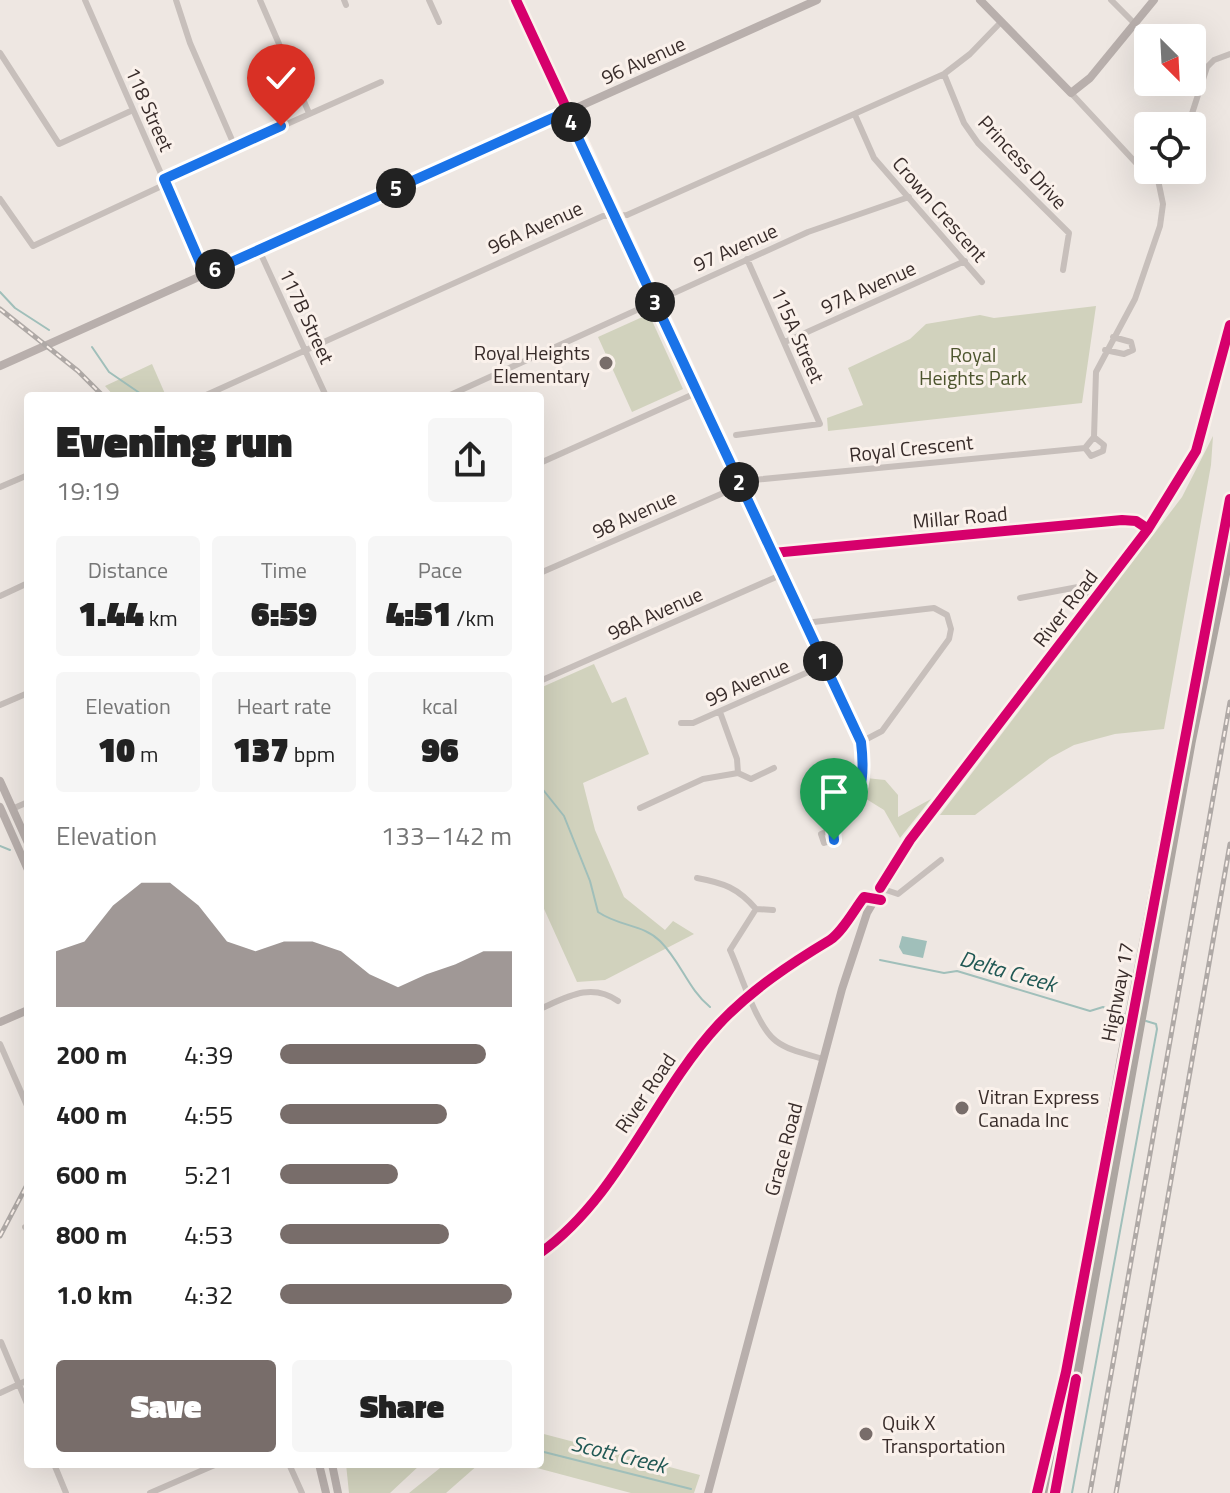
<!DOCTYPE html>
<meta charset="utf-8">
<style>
:root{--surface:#fff;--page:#f6f6f6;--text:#222;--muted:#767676;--accent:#786d6a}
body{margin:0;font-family:"Titillium Web",sans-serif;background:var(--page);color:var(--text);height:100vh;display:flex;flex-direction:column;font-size:30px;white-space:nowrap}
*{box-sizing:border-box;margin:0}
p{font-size:26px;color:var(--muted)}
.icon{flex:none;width:44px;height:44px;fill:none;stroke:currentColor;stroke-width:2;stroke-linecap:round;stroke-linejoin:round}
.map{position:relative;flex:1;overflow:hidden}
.drawer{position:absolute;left:24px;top:392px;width:520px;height:1076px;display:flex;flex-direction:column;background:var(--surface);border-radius:8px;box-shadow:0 8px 32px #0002}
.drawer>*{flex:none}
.needle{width:52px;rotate:156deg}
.buttons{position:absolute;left:1134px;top:24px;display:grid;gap:16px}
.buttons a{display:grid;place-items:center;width:72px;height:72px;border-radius:8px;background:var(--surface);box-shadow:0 8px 32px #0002;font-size:40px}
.pin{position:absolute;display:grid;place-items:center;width:68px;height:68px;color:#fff;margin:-82px -34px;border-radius:50% 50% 50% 0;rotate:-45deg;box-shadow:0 0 8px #0007}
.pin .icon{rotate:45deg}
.km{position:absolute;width:40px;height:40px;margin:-20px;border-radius:50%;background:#222;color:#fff;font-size:22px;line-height:40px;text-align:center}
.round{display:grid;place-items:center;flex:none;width:84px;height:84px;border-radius:8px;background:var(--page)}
.summary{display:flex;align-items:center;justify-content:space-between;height:136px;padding:0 32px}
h1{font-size:44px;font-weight:800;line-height:60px}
.figures{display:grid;grid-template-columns:repeat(3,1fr);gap:12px;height:136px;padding:8px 32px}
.figures div{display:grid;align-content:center;border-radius:8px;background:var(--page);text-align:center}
.figures b{font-size:34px;font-weight:800}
.figures small{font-size:22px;font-weight:400}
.figures p{font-size:22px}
.chart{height:224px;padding:16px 32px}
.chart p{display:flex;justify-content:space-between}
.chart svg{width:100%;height:144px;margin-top:8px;fill:var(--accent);opacity:.7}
.button{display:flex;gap:16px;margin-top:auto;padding:16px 32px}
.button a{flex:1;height:92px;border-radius:8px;background:var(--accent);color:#fff;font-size:32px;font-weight:800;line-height:92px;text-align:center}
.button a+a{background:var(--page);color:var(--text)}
ul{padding:0 32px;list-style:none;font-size:26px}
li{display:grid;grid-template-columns:128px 96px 1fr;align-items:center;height:60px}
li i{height:20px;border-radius:10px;background:var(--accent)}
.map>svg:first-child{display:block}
.green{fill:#d1d2bd}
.water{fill:#a0bfba}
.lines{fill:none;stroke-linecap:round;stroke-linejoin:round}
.stream{stroke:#a0bfba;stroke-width:2}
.street{stroke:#c7bfbb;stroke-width:6}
.secondary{stroke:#b8afac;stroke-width:8}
.highway{stroke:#ada6a1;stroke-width:11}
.rail-casing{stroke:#afa9a6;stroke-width:5}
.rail{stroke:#faf1eb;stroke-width:2;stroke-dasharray:6;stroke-linecap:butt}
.cycleway-casing{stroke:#faf1eb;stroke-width:15}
.cycleway{stroke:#d6006c;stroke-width:10}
.route-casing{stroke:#fff;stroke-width:16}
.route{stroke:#1a73e8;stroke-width:10}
.poi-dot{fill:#786d6a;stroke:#faf1eb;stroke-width:3}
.labels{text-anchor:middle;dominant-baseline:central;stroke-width:6;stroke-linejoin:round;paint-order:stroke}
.street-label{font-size:20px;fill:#382c2a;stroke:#faf1eb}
.poi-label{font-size:20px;fill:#382c2a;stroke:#faf1eb;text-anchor:start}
.park-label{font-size:20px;fill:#4d552e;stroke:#faf1eb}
.water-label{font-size:22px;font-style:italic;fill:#205854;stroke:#faf1eb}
</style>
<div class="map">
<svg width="1230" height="1493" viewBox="0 0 1230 1493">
<rect width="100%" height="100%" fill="#eee7e2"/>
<path class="green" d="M1096 306 1082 403 828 431 827 418 863 405 848 368 910 339 926 324 980 315 994 318Z
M649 314 683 389 632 412 598 337Z
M152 364 166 396H114L105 386Z
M1213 436 1211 465 1164 729 1115 734 1074 745 1050 758 975 815H940L1182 497Z
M594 664 612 703 626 697 649 754 583 783 595 830 624 897 665 930 673 921 694 934 605 980 577 982 540 900V688Z
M866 778 885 780 898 795V817L931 799 900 838 884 810 863 797Z
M540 1433 700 1475 694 1493H631L522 1464H540Z
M346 1464 420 1465 390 1493H349Z
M445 1464H479L446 1493H409Z"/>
<path class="water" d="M902 936 927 941 923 958 903 954 899 947Z"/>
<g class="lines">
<path class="stream" d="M0 292 15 308 49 330
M92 347 109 372 144 396
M540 786 564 816 590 881 598 912C620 927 643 924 660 941 681 962 688 989 710 1007
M0 846 10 850
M880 960 944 973 957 971 1090 1011 1103 1007 1124 1014
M540 1451 691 1489
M1072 1493 1157 1029 1156 1024 1146 1021"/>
<path class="street" d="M85 0 205 274
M176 0 190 43 235 147
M260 0 309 113
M344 0 346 5
M429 0 439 22
M1111 0 1135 24
M0 53 59 144 133 110
M944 74 964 123 978 143 1069 233 1063 270
M1071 93 1137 164 1157 175
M855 115 874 158 982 282
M1188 126 1207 67 1214 60 1230 54
M164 179 381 82
M0 199 33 246 166 184
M259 250 326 396
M785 342 965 261
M1105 350 1124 354 1133 350 1131 342 1113 337
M204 396 603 216 627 215 944 74 970 54 1001 22
M448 396 808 232 909 197
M736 435 820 424 747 259
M1085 448 1091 456 1103 451 1104 445 1094 437
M540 463 696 393
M0 487 28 475
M773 553 861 742 863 782 855 805 833 829 821 834 824 843 834 840 833 829
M540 573 753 480 1085 448 1094 437 1096 372 1135 299 1160 226 1163 204 1157 175 1171 170
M0 596 28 583
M1020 598 1078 587 1096 599
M805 623 934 608 947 615 951 629 949 639 882 731 861 742
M540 681 783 574
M0 705 28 693
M720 712 737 759 738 773 751 779 774 768
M681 723H693L824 665
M640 808 703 779 738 773
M12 809 28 802
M697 878C724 883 738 888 756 909L730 950C741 973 756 1026 776 1041 789 1051 808 1054 823 1059
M880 888 898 894 941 860
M756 909 773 910
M540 1009C567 997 591 982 618 1001
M0 1044 28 1108
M25 1227 28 1226
M540 1253C589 1218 615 1170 647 1121 689 1054 757 969 832 939
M1 1342 28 1406
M0 1393 28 1380
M54 1464 66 1493
M289 1464 302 1493
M150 1493 217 1464"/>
<path class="secondary" d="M516 0 773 553 1122 520 1136 521 1148 529
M980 0 1071 93 1090 78 1154 0
M0 366 817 0
M0 781 28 843
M0 807 28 870
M0 1022 28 1010
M319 1464 326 1493
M332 1464 338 1493
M708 1493 842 989 867 913 910 840 1148 529 1196 451 1230 325"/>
<path class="highway" d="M1037 1493 1047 1447
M1046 1493 1122 1060 1230 499
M1055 1493 1190 743 1230 547"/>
<defs>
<path id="rail" d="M0 309 78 371 103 396
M0 1236 28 1183
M1090 1493 1230 702
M1116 1493 1230 844"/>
</defs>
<use href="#rail" class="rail-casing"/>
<use href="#rail" class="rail"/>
<defs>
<path id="cycleway" d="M516 0 773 553 1122 520 1136 521 1148 529
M880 888 910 840 1148 529 1196 451 1230 325
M540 1253C620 1196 653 1095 719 1024 751 990 790 964 830 940 843 931 854 910 864 897L881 900
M1037 1493 1066 1372 1230 499
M1055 1493 1076 1379"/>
</defs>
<use href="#cycleway" class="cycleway-casing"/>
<use href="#cycleway" class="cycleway"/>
</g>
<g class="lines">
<defs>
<path id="route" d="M281 126 164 179 205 274 566 112 861 742C866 784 861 799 833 829L834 840"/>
</defs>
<use href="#route" class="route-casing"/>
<use href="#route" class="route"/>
</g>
<g class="poi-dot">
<circle cx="606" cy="363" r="8"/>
<circle cx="962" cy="1108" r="8"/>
<circle cx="866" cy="1434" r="8"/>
</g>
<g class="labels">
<g class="street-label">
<text transform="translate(643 60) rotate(-24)">96 Avenue</text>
<text transform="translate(150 109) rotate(66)">118 Street</text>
<text transform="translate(1023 162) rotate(47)">Princess Drive</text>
<text transform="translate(940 209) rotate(49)">Crown Crescent</text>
<text transform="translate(535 227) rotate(-24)">96A Avenue</text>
<text transform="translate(735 247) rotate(-24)">97 Avenue</text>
<text transform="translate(868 287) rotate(-24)">97A Avenue</text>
<text transform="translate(307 316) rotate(65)">117B Street</text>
<text transform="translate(798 335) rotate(66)">115A Street</text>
<text transform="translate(911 448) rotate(-6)">Royal Crescent</text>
<text transform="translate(634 514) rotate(-24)">98 Avenue</text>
<text transform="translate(960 517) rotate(-5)">Millar Road</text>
<text transform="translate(1065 608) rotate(-52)">River Road</text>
<text transform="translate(655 613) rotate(-24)">98A Avenue</text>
<text transform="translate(747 682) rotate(-24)">99 Avenue</text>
<text transform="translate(1117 992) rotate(-79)">Highway 17</text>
<text transform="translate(645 1093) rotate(-56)">River Road</text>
<text transform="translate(783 1149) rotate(-75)">Grace Road</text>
</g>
<g class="poi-label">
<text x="590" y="352" text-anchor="end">Royal Heights<tspan x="590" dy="23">Elementary</tspan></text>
<text x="978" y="1096">Vitran Express<tspan x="978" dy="23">Canada Inc</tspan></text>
<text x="882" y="1422">Quik X<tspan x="882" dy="23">Transportation</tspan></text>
</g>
<g class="park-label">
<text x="973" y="354">Royal<tspan x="973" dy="23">Heights Park</tspan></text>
</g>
<g class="water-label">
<text transform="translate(1008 971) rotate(16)">Delta Creek</text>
<text transform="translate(619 1454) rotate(14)">Scott Creek</text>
</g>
</g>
</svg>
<div class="buttons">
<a><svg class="needle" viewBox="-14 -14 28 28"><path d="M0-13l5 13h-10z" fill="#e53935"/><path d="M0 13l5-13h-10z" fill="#767676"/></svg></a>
<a><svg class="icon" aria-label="locate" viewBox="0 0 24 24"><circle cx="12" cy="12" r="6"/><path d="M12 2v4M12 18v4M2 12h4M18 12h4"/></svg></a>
</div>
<div class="pin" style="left:834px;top:840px;background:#1e9e55"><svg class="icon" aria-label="arrive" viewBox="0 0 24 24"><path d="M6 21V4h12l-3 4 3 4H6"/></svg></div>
<div class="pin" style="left:281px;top:126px;background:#d93025"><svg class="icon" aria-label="check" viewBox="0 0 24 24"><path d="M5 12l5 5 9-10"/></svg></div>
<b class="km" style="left:823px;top:661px">1</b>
<b class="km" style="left:739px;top:482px">2</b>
<b class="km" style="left:655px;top:302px">3</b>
<b class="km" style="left:571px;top:122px">4</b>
<b class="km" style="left:396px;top:188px">5</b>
<b class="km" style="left:215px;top:269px">6</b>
<section class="drawer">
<div class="summary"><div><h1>Evening run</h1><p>19:19</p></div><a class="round"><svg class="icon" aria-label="share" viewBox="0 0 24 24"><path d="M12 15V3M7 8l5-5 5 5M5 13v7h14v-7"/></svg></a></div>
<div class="figures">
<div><p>Distance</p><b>1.44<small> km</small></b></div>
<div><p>Time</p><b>6:59</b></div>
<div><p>Pace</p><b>4:51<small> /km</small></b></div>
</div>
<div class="figures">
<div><p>Elevation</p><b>10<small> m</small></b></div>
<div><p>Heart rate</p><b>137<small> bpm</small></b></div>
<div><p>kcal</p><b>96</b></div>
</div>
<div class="chart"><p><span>Elevation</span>133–142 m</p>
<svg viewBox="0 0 160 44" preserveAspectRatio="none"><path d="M0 44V27L10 24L20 13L30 6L40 6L50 13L60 24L70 27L80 24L90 24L100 27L110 34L120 38L130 34L140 31L150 27L160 27V44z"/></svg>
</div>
<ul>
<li><b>200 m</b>4:39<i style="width:89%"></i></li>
<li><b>400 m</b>4:55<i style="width:72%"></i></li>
<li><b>600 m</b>5:21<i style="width:51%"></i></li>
<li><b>800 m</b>4:53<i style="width:73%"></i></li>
<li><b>1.0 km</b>4:32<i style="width:100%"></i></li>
</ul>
<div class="button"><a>Save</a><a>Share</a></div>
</section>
</div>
